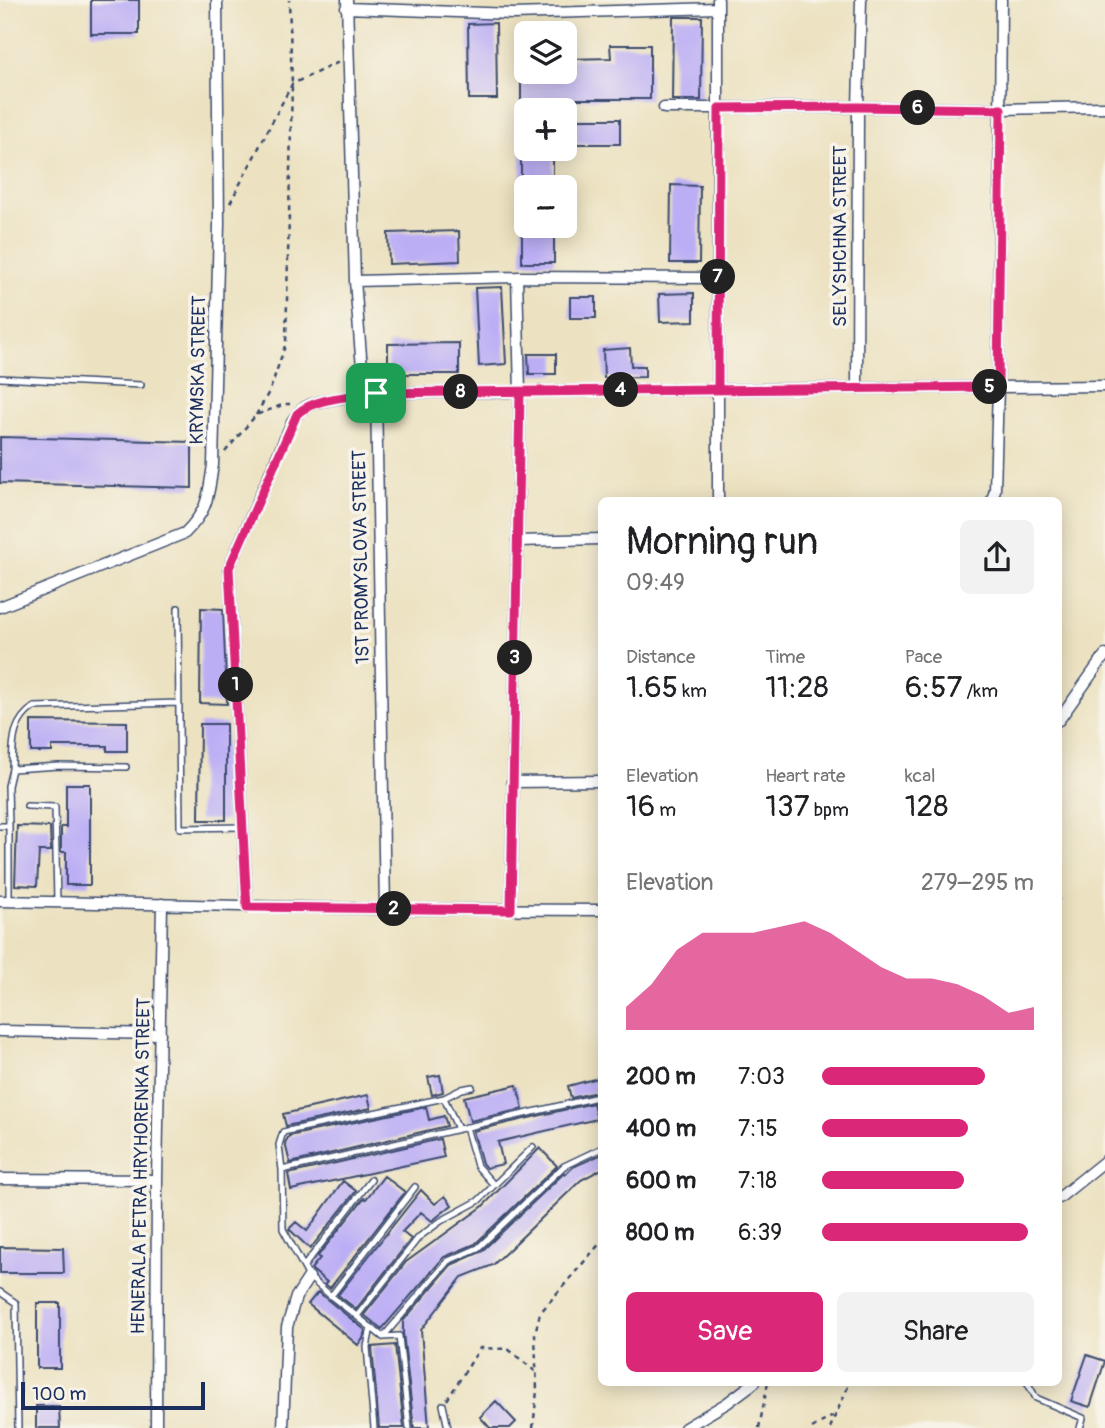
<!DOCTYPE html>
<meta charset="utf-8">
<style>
:root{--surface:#fff;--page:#f2f2f2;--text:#202124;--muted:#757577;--accent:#db2777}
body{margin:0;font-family:Pangolin,sans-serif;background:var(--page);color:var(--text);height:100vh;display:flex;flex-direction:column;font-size:26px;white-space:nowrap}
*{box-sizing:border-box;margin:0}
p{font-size:23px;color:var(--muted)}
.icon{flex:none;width:38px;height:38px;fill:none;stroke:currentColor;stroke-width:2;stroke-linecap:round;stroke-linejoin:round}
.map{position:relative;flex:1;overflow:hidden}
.side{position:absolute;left:598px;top:497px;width:464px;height:889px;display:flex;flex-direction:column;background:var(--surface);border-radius:10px;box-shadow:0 4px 18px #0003}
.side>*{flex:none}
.tools{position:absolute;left:514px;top:21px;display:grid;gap:14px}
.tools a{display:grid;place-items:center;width:63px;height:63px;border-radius:10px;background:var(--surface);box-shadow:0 4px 18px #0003;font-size:35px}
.scale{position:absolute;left:21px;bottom:18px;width:184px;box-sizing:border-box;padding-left:7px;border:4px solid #1b2f5e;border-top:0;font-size:19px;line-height:24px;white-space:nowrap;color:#1b2f5e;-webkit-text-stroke:5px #f7f3e8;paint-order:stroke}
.pin{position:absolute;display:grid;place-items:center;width:60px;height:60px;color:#fff;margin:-30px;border-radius:14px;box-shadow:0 4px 10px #0006}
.km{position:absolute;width:35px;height:35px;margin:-18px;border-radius:50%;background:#222;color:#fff;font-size:19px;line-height:35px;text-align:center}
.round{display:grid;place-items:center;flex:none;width:74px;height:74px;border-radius:10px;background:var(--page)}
.headline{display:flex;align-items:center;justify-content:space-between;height:119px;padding:0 28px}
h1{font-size:38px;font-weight:600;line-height:52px}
.stats{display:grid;grid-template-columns:repeat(3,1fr);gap:10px;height:119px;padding:7px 28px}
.stats div{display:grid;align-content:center}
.stats b{font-size:30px;font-weight:600}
.stats small{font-size:19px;font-weight:400}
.stats p{font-size:19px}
.chart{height:196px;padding:14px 28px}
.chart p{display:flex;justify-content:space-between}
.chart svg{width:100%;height:126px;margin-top:7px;fill:var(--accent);opacity:.7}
.button{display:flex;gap:14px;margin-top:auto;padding:14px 28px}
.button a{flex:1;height:80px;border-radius:10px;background:var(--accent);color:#fff;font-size:28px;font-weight:600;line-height:80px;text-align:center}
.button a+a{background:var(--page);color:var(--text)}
ul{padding:0 28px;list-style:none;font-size:23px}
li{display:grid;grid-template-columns:112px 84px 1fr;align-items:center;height:52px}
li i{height:18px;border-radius:9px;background:var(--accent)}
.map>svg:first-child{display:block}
.building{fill:#bcaef5}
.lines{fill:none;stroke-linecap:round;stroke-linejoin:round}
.service-casing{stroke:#3a4a6d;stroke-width:8}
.minor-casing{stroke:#3a4a6d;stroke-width:13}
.path{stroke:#3a4a6d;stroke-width:2.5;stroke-dasharray:5 5;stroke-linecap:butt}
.service{stroke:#fff;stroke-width:5}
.minor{stroke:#fff;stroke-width:10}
.route-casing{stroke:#fff;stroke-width:14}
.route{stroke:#db2777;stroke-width:9}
.labels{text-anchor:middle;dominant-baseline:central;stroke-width:7;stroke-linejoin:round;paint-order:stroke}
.street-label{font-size:19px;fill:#1b2f5e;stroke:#f7f3e8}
</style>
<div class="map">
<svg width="1105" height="1428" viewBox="0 0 1105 1428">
<rect width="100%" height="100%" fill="#f7f3e8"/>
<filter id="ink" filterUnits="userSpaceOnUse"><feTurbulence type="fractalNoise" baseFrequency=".0143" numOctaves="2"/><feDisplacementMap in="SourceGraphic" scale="14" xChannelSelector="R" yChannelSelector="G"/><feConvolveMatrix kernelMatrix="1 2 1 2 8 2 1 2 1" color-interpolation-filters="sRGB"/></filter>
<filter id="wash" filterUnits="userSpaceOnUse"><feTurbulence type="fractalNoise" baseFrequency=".00686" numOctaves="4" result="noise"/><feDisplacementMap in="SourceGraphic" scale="28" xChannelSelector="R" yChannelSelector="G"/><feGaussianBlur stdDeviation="1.57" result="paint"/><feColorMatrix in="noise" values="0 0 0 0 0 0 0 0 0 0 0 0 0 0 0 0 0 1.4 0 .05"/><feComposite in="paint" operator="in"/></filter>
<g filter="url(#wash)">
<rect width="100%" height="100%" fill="#ece2c1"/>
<g id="blocks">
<path class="building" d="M91 0H139V34H91Z
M673 17H702L701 100H672Z
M496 23 497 99H469L468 24Z
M610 45H650V99H554V110H521V72H570V59L611 58Z
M565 119H620V144H565Z
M521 149H553V187H521Z
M671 185 700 186 699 263H670Z
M522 226H554V263H522Z
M459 231 460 261 389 264 388 233Z
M502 287 506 364 479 366 475 288Z
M694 293V321L660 322 659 294Z
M570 297H596V318H570Z
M459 343V374H388V344Z
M630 348 631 366H645V377L604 378 603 350Z
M528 354H556V374H529Z
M0 437 192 442V488L0 483Z
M201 608 223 609 227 704 200 703Z
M31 721 127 722V751H107V746H52V752H31Z
M200 724H226V820H199Z
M66 784H90V885H66V852H61V827H66Z
M17 826 50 827 51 851H39L37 886 15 885Z
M440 1075 443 1092 432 1095 428 1077Z
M598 1078 601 1091 571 1098 568 1086Z
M517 1085 523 1109 470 1121 464 1097Z
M368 1095 371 1108 286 1126 283 1114Z
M593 1103 597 1119 498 1142 503 1164 486 1168 482 1163 473 1131Z
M426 1107 429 1120 444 1116 447 1126 290 1163 285 1143 289 1136Z
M440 1139 444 1157 291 1190 288 1174Z
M540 1148 557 1166 475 1244 444 1257 382 1329 364 1315 406 1262 482 1207Z
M602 1154V1169L581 1180 493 1265 462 1277 421 1330 429 1428H414L403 1333V1321L451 1265 481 1252 564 1173 565 1175 573 1167Z
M384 1176 405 1192 330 1288 325 1284 327 1282 311 1269 320 1258 318 1256 364 1198 366 1199Z
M343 1181 356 1191 310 1249 289 1229 296 1222 307 1231Z
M421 1190 435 1204 445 1196 452 1205 432 1221 421 1212 402 1232 411 1239 356 1309 338 1295Z
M0 1247 63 1248 64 1273H0Z
M318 1292 365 1330 363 1339 358 1345 308 1304Z
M37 1303H60V1368H37Z
M395 1345 404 1428H379L372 1347Z
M1087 1355 1105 1361 1090 1407 1071 1401Z
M496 1401 516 1422 510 1428H490L480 1417Z
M36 1406H59L60 1428H36Z"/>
</g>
</g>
<g filter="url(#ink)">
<use href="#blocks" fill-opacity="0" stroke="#3a4a6d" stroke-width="2"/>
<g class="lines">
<defs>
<path id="service" d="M0 378 141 385
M178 608 180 828 244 827
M12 769C13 745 11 722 34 707L179 703
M27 806 55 807 57 901
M0 826H9V901
M9 826 8 786 12 769 59 766 126 767
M444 1098 462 1089 472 1087
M466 1127 477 1166 494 1185
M282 1170 279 1145 283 1132 444 1098 458 1129
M304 1266 371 1180
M0 1292 16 1303 18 1428
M331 1296 415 1187
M357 1316 419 1237 441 1221 478 1201 533 1147
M371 1327 367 1347 374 1428
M383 1337 448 1261 478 1248 564 1166 602 1148
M1027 1382 1036 1398 1083 1418 1080 1428
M443 1405 448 1428
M409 1428 399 1336 383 1337 331 1296 309 1277 283 1229 282 1170 602 1096"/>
<path id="minor" d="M347 0 355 281 361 356 363 374 367 385 376 393 385 909
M346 8 513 14 718 8
M664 108 858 107 1001 109 1105 107
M355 281 517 277 717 278
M857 387 858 107 861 0
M718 500V0
M992 500 995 490 998 387 1001 0
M517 541 602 539
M0 607 185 533C209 509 208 496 213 465L219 224 217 0
M1059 720 1105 655
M512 782 602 781
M0 901 385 909 602 910
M247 907 229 568 293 420C296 416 299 411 304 408 318 399 358 396 376 393L1105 386
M511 910 520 392 517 277
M0 1031 160 1034
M0 1179 157 1180
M1059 1198 1105 1161
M156 1428 157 1180 162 904
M283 1428 287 1327 296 1297 309 1277
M685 1428 727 1403 755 1382"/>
</defs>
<use href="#service" class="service-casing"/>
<use href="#minor" class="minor-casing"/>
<path class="path" d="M230 203 292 84 339 62
M256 415 270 390 286 343 292 84 289 0
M225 452 256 415 285 404H290
M1059 898V900
M447 1400 480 1348 508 1349 536 1372
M533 1428 537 1391 535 1334 540 1313 602 1241
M759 1428 768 1382
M812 1428 833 1416
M830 1428 850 1382"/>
<use href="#service" class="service"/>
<use href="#minor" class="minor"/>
</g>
</g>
<g class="lines" filter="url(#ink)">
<defs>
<path id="route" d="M376 393C351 397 315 397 297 414L229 568 247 907 511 910 520 392 998 387 1001 109 858 107 719 108 718 389 376 393"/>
</defs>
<use href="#route" class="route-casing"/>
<use href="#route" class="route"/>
</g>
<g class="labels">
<g class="street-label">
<text transform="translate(840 236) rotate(-90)">SELYSHCHNA STREET</text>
<text transform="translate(198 370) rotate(-89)">KRYMSKA STREET</text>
<text transform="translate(361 557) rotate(-91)">1ST PROMYSLOVA STREET</text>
<text transform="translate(141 1166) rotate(-89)">HENERALA PETRA HRYHORENKA STREET</text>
</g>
</g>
</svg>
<div class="tools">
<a><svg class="icon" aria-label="layers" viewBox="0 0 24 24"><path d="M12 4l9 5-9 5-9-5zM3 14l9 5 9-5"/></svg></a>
<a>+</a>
<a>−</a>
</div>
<div class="scale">100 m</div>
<div class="pin" style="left:376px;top:393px;background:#1e9e55"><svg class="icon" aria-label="arrive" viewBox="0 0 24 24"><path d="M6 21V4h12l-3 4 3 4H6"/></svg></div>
<b class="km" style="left:236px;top:685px">1</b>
<b class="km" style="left:394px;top:909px">2</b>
<b class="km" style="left:515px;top:658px">3</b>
<b class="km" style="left:621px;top:390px">4</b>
<b class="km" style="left:990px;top:387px">5</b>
<b class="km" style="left:918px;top:108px">6</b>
<b class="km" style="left:718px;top:277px">7</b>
<b class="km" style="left:461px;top:392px">8</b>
<section class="side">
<div class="headline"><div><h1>Morning run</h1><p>09:49</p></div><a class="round"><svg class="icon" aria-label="share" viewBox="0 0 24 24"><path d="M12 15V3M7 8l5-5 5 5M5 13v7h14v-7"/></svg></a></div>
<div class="stats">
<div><p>Distance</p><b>1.65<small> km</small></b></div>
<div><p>Time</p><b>11:28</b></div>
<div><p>Pace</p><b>6:57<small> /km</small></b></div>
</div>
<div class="stats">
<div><p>Elevation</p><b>16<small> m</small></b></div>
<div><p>Heart rate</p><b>137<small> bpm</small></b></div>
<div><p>kcal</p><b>128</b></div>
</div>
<div class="chart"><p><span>Elevation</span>279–295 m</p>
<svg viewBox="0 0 160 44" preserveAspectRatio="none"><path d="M0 44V36L10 28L20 16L30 10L40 10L50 10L60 8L70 6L80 10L90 16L100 22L110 26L120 26L130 28L140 32L150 38L160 36V44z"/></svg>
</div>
<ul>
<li><b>200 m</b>7:03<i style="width:77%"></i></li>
<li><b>400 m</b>7:15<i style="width:69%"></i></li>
<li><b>600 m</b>7:18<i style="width:67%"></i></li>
<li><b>800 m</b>6:39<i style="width:97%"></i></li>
</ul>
<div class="button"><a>Save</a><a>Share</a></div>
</section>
</div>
